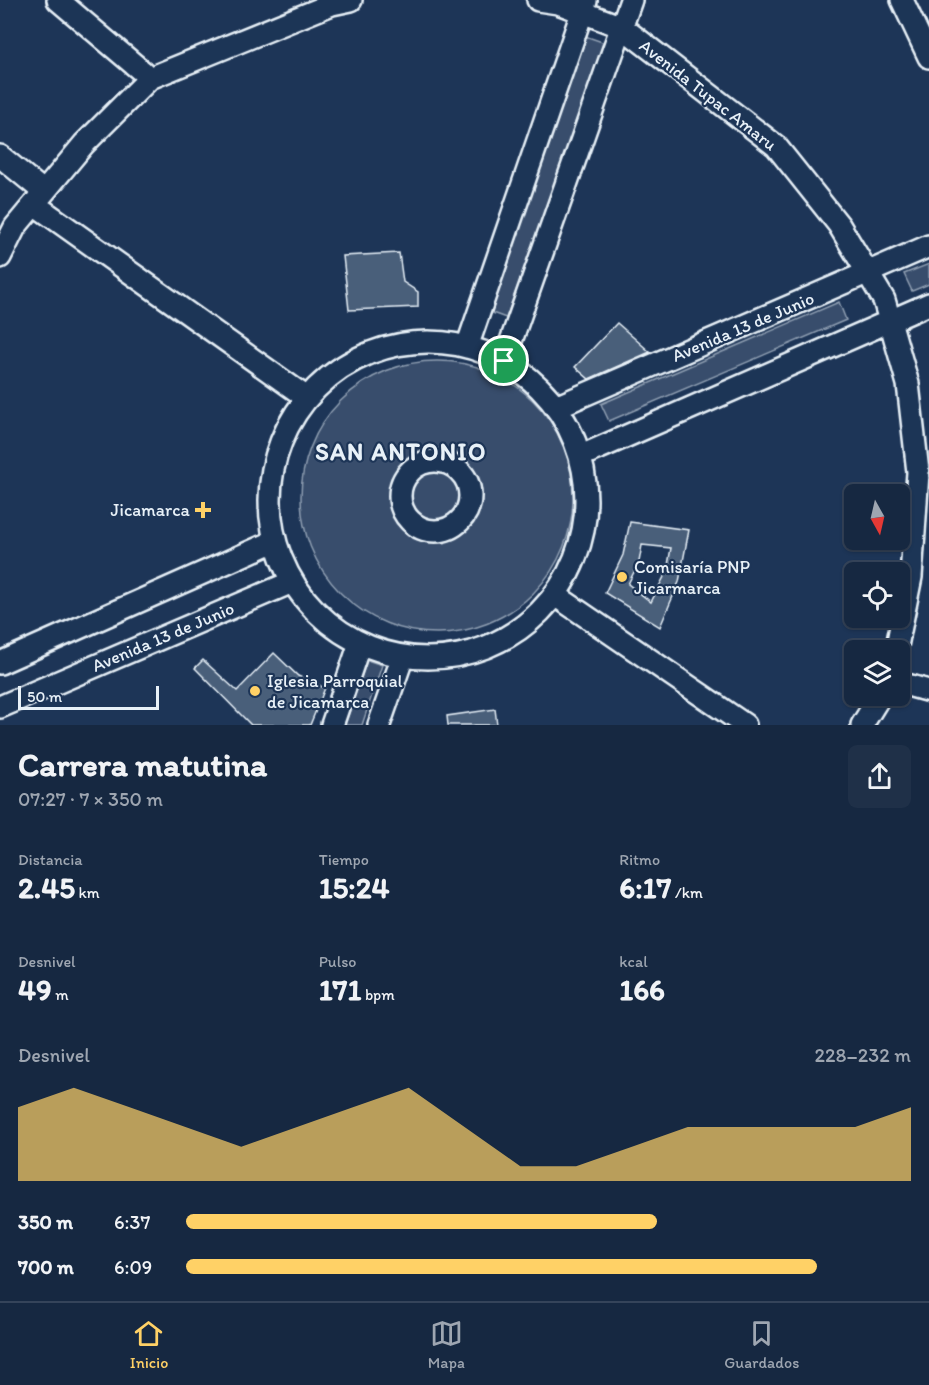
<!DOCTYPE html>
<html lang="es">
<meta charset="utf-8">
<style>
:root{--surface:#162841;--page:#1f3048;--text:#f1f3f6;--muted:#9ea6b1;--line:#35445a;--accent:#ffd166}
body{margin:0;font-family:Itim,sans-serif;background:var(--page);color:var(--text);height:100vh;display:flex;flex-direction:column;font-size:22px;white-space:nowrap}
*{box-sizing:border-box;margin:0}
p{font-size:20px;color:var(--muted)}
.icon{flex:none;width:33px;height:33px;fill:none;stroke:currentColor;stroke-width:2;stroke-linecap:round;stroke-linejoin:round}
.map{position:relative;height:725px;overflow:hidden}
.sheet{display:flex;flex-direction:column;background:var(--surface);flex:1}
.sheet>*{flex:none}
.needle{width:39px;rotate:172deg}
.tools{position:absolute;left:844px;top:484px;display:grid;gap:12px}
.tools a{display:grid;place-items:center;width:66px;height:66px;border-radius:9px;background:var(--surface);box-shadow:0 2px 4px #0004,0 0 0 2px var(--line);font-size:30px}
.scale{position:absolute;left:18px;bottom:15px;width:141px;box-sizing:border-box;padding-left:6px;border:3px solid #e8f1f8;border-top:0;font-size:16px;line-height:21px;white-space:nowrap;color:#e8f1f8;-webkit-text-stroke:4px #1d3557;paint-order:stroke}
.pin{position:absolute;display:grid;place-items:center;width:51px;height:51px;color:#fff;margin:-26px;border:3px solid #fff;border-radius:50%;box-shadow:0 2px 6px #0007}
.round{display:grid;place-items:center;flex:none;width:63px;height:63px;border-radius:9px;background:var(--page)}
.summary{display:flex;align-items:center;justify-content:space-between;height:102px;padding:0 18px}
h1{font-size:33px;font-weight:700;line-height:45px}
.stats{display:grid;grid-template-columns:repeat(3,1fr);gap:9px;height:102px;padding:6px 18px}
.stats div{display:grid;align-content:center}
.stats b{font-size:30px;font-weight:700}
.stats small{font-size:16px;font-weight:400}
.stats p{font-size:16px}
.chart{height:168px;padding:12px 18px}
.chart p{display:flex;justify-content:space-between}
.chart svg{width:100%;height:108px;margin-top:6px;fill:var(--accent);opacity:.7}
ul{padding:0 18px;list-style:none;font-size:20px}
li{display:grid;grid-template-columns:96px 72px 1fr;align-items:center;height:45px}
li i{height:15px;border-radius:8px;background:var(--accent)}
.tabs{display:flex;justify-content:space-around;align-items:center;height:84px;border-top:2px solid var(--line);background:var(--surface);font-size:16px;color:var(--muted)}
.tabs a{display:grid;justify-items:center;gap:3px}
.tabs .on{color:var(--accent)}
.map>svg:first-child{display:block}
.green{fill:#374d6c;stroke:#909fb2;stroke-width:1.5}
.building{fill:#495e7a;stroke:#e8f1f8;stroke-width:1.5;fill-rule:evenodd}
.lines{fill:none;stroke-linecap:round;stroke-linejoin:round}
.minor-casing{stroke:#e8f1f8;stroke-width:26}
.minor{stroke:#1d3557;stroke-width:21}
.poi-dot{fill:#ffd166;stroke:#1d3557;stroke-width:2}
.labels{text-anchor:middle;dominant-baseline:central;stroke-width:4.5;stroke-linejoin:round;paint-order:stroke}
.street-label{font-size:18px;fill:#e8f1f8;stroke:#1d3557}
.poi-label{font-size:18px;fill:#e8f1f8;stroke:#1d3557;text-anchor:start}
.district-label{font-size:24px;font-weight:bold;letter-spacing:1.5px;fill:#e8f1f8;stroke:#1d3557}
</style>
<div class="map">
<svg width="929" height="725" viewBox="0 0 929 725">
<rect width="100%" height="100%" fill="#1d3557"/>
<filter id="ink" filterUnits="userSpaceOnUse"><feTurbulence type="fractalNoise" baseFrequency=".0167" numOctaves="2"/><feDisplacementMap in="SourceGraphic" scale="12" xChannelSelector="R" yChannelSelector="G"/><feConvolveMatrix kernelMatrix="1 2 1 2 8 2 1 2 1" color-interpolation-filters="sRGB"/></filter>
<g filter="url(#ink)">
<path class="green" d="M585 36 608 44 506 318 484 310Z
M929 264V284L912 291 904 274Z
M839 302 846 320 609 421 601 404Z
M301 497a136 136 0 1 1 272 0a136 136 0 1 1-272 0Z
M367 660 382 665 362 725H345Z"/>
<path class="building" d="M399 253 403 282 418 292V307L349 310 343 256Z
M617 323 650 352 589 379 575 367Z
M630 522 689 530 679 582 660 627 605 593 623 555ZM642 545 671 548 667 571 651 602 628 584 639 562Z
M274 653 298 676 325 688 310 725H251L195 668 203 660 237 691Z
M495 709 497 725H448L447 716Z"/>
<g class="lines">
<defs>
<path id="minor" d="M58 0 150 78
M538 0 558 3 622 27 776 146 839 225 884 300 908 384 918 472 911 577 896 651
M902 0 929 57
M0 156 44 192
M34 204 307 398
M0 257 15 227 84 144 150 78 332 4 351 0
M270 500a158 158 0 1 1 316 0a158 158 0 1 1-316 0Z
M467 347 586 1
M504 361 631 0
M556 407 929 246
M581 456 929 304
M400 496a35 35 0 1 1 70 0a35 35 0 1 1-70 0Z
M555 595 745 725
M0 663 275 541
M900 683 929 691
M0 707 292 582
M332 725 360 643
M379 725 403 656
M862 725 880 696"/>
</defs>
<use href="#minor" class="minor-casing"/>
<use href="#minor" class="minor"/>
</g>
</g>
<g class="poi-dot">
<path d="M200 501h6v6h6v6h-6v6h-6v-6h-6v-6h6z"/>
<circle cx="622" cy="577" r="6"/>
<circle cx="255" cy="691" r="6"/>
</g>
<g class="labels">
<g class="street-label">
<text transform="translate(708 95) rotate(38)">Avenida Tupac Amaru</text>
<text transform="translate(743 327) rotate(-23)">Avenida 13 de Junio</text>
<text transform="translate(163 637) rotate(-23)">Avenida 13 de Junio</text>
</g>
<g class="poi-label">
<text x="190" y="510" text-anchor="end">Jicamarca</text>
<text x="634" y="567">Comisaría PNP<tspan x="634" dy="21">Jicarmarca</tspan></text>
<text x="267" y="681">Iglesia Parroquial<tspan x="267" dy="21">de Jicamarca</tspan></text>
</g>
<g class="district-label">
<text x="401" y="451">SAN ANTONIO</text>
</g>
</g>
</svg>
<div class="tools">
<a><svg class="needle" viewBox="-14 -14 28 28"><path d="M0-13l5 13h-10z" fill="#e53935"/><path d="M0 13l5-13h-10z" fill="#9ea6b1"/></svg></a>
<a><svg class="icon" aria-label="locate" viewBox="0 0 24 24"><circle cx="12" cy="12" r="6"/><path d="M12 2v4M12 18v4M2 12h4M18 12h4"/></svg></a>
<a><svg class="icon" aria-label="layers" viewBox="0 0 24 24"><path d="M12 4l9 5-9 5-9-5zM3 14l9 5 9-5"/></svg></a>
</div>
<div class="scale">50 m</div>
<div class="pin" style="left:504px;top:361px;background:#1e9e55"><svg class="icon" aria-label="arrive" viewBox="0 0 24 24"><path d="M6 21V4h12l-3 4 3 4H6"/></svg></div>
</div>
<section class="sheet">
<div class="summary"><div><h1>Carrera matutina</h1><p>07:27 · 7 × 350 m</p></div><a class="round"><svg class="icon" aria-label="share" viewBox="0 0 24 24"><path d="M12 15V3M7 8l5-5 5 5M5 13v7h14v-7"/></svg></a></div>
<div class="stats">
<div><p>Distancia</p><b>2.45<small> km</small></b></div>
<div><p>Tiempo</p><b>15:24</b></div>
<div><p>Ritmo</p><b>6:17<small> /km</small></b></div>
</div>
<div class="stats">
<div><p>Desnivel</p><b>49<small> m</small></b></div>
<div><p>Pulso</p><b>171<small> bpm</small></b></div>
<div><p>kcal</p><b>166</b></div>
</div>
<div class="chart"><p><span>Desnivel</span>228–232 m</p>
<svg viewBox="0 0 160 44" preserveAspectRatio="none"><path d="M0 44V14L10 6L20 14L30 22L40 30L50 22L60 14L70 6L80 22L90 38L100 38L110 30L120 22L130 22L140 22L150 22L160 14V44z"/></svg>
</div>
<ul>
<li><b>350 m</b>6:37<i style="width:65%"></i></li>
<li><b>700 m</b>6:09<i style="width:87%"></i></li>
</ul>
</section>
<nav class="tabs">
<a class="on"><svg class="icon" aria-label="home" viewBox="0 0 24 24"><path d="M3 11l9-7 9 7M6 9v11h12V9"/></svg>Inicio</a>
<a><svg class="icon" aria-label="map" viewBox="0 0 24 24"><path d="M3 6l6-2 6 2 6-2v14l-6 2-6-2-6 2zM9 4v14M15 6v14"/></svg>Mapa</a>
<a><svg class="icon" aria-label="saved" viewBox="0 0 24 24"><path d="M7 4h10v16l-5-4-5 4z"/></svg>Guardados</a>
</nav>
